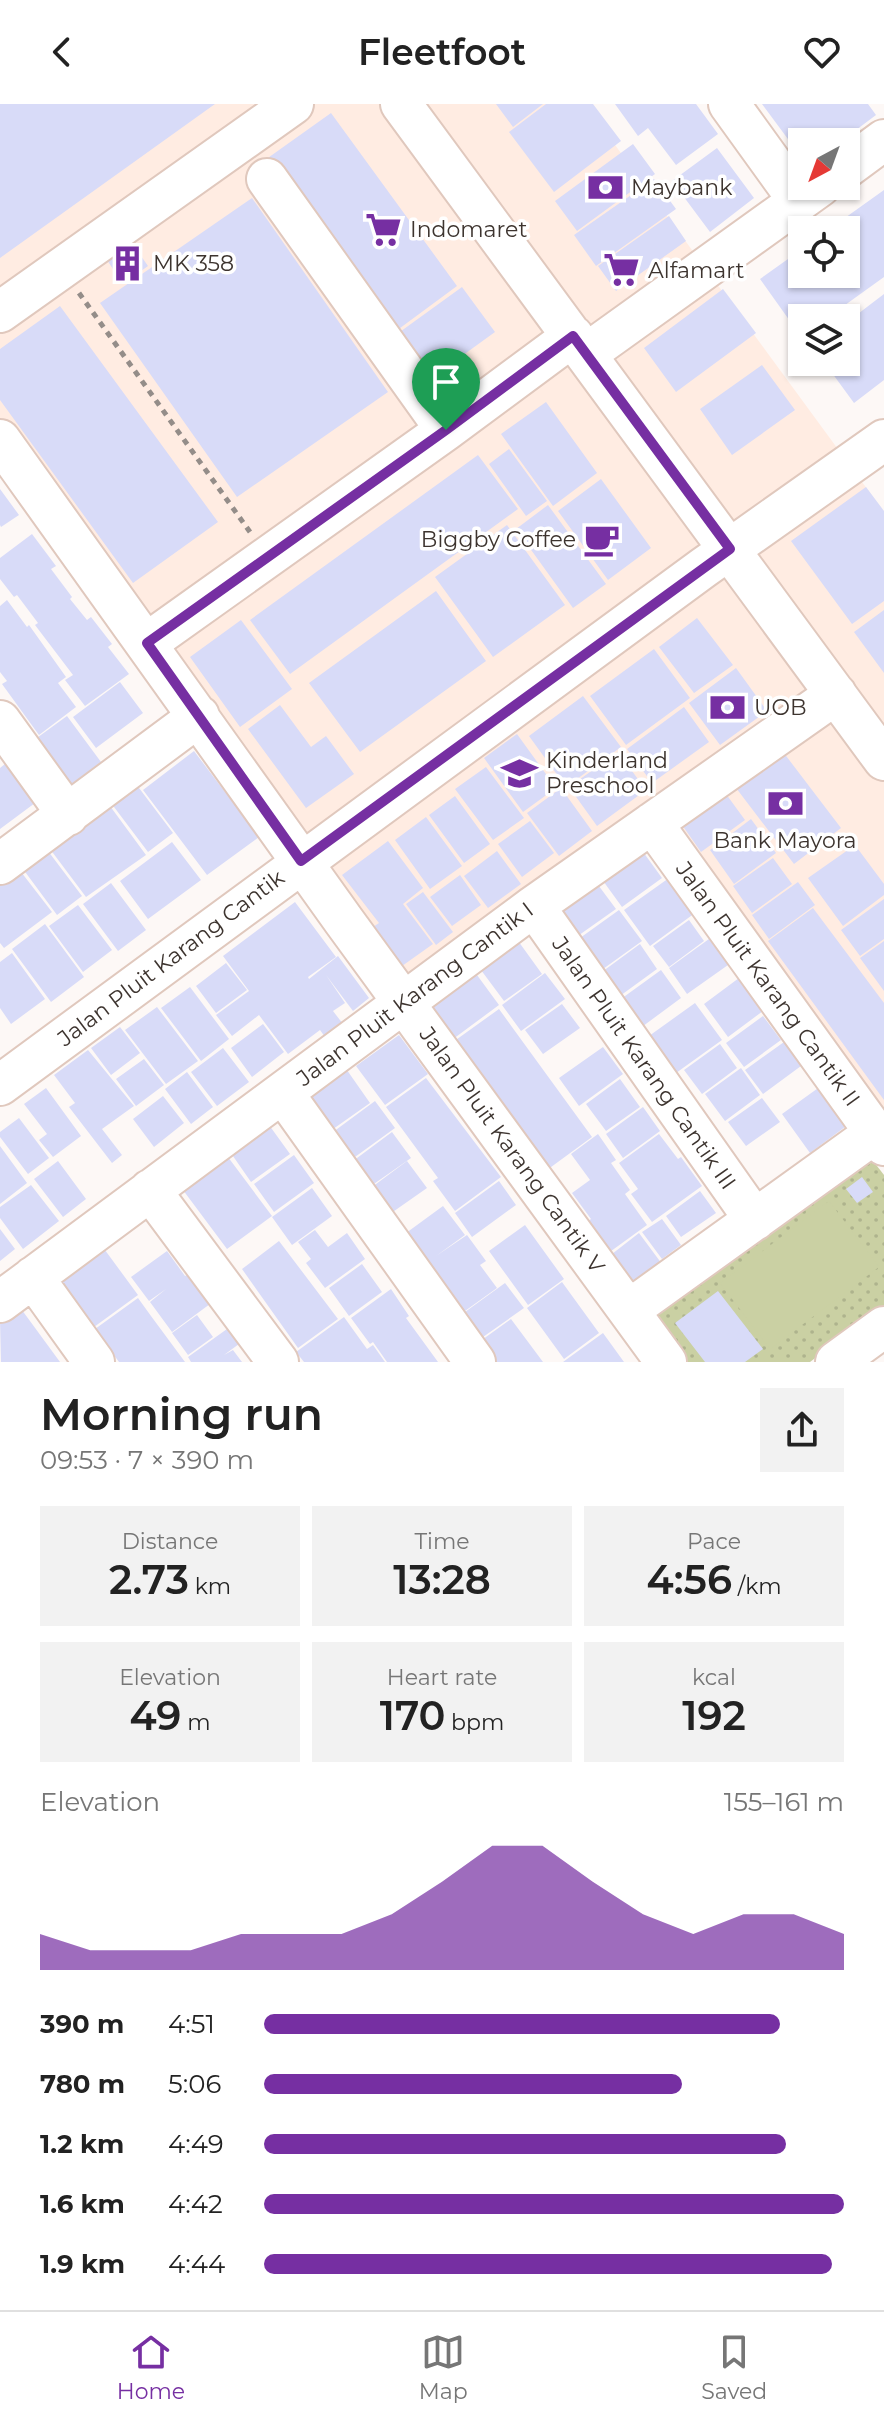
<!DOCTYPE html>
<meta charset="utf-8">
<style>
:root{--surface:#fff;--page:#f2f2f2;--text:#222;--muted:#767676;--line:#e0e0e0;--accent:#762fa2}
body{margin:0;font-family:Montserrat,sans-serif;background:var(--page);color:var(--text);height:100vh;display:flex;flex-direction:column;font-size:30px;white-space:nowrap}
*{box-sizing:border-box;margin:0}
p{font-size:26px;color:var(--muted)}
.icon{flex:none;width:44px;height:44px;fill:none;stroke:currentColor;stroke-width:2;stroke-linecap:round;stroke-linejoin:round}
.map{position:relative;height:1258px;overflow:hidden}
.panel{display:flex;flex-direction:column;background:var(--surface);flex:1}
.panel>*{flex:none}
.needle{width:52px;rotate:221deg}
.fabs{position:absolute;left:788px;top:24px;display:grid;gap:16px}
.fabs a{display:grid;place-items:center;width:72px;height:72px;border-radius:0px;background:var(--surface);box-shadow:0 2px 6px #0004;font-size:40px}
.pin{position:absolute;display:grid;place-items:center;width:68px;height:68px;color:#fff;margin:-82px -34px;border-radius:50% 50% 50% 0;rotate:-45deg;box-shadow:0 0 8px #0007}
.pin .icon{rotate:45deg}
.round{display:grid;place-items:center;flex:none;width:84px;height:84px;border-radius:0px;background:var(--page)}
.summary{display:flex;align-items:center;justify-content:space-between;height:136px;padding:0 40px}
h1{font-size:44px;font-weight:600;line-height:60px}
.metrics{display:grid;grid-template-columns:repeat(3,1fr);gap:12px;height:136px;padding:8px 40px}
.metrics div{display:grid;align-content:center;border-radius:0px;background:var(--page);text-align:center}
.metrics b{font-size:40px;font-weight:600}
.metrics small{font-size:22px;font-weight:400}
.metrics p{font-size:22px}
.chart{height:224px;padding:16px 40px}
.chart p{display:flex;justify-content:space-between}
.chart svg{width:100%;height:144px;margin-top:8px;fill:var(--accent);opacity:.7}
ul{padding:0 40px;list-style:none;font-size:26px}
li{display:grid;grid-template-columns:128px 96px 1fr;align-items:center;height:60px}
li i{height:20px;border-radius:10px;background:var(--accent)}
header{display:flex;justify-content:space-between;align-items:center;height:104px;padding:0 40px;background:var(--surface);font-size:36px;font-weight:600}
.tabs{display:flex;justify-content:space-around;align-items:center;height:112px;border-top:2px solid var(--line);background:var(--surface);font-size:22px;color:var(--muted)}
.tabs a{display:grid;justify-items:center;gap:4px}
.tabs .current{color:var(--accent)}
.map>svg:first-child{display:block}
.built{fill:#ffece2}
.park{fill:url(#park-dots)}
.garden{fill:#cad0a3}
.building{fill:#d8dbf8}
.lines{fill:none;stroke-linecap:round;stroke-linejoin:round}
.minor-casing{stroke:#e0c8bd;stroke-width:44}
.path{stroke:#948d89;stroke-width:5;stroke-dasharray:6 6;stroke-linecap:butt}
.minor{stroke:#fff;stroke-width:40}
.route-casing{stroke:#fff;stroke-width:16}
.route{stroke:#762fa2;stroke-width:10}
.labels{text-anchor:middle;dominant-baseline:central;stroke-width:7;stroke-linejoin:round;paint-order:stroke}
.poi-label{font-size:22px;fill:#3d342f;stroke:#fff;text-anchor:start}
.street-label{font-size:22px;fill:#3d342f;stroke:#fff}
</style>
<header><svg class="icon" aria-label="back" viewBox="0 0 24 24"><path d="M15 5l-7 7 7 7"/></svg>Fleetfoot<svg class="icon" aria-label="heart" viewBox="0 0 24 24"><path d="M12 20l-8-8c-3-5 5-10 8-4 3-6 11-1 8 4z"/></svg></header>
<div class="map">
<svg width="884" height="1258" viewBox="0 0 884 1258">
<defs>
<pattern id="park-dots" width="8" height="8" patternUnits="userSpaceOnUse" patternTransform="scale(2)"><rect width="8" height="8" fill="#cad0a3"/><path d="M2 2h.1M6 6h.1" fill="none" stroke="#aeb38d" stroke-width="1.8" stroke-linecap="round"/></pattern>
</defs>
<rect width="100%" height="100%" fill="#fdf8f6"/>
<path class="built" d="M0 0H585L884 408V1064L630 711 404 879 0 332Z"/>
<path class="park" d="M867 1049 884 1071V1202L810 1258H685L650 1212Z"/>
<path class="garden" d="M829 1097 879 1163 770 1245 720 1179Z"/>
<path class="building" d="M0 0H215L0 154Z
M496 0H543L513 23Z
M546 0H593L621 37 554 88 509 28Z
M615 0H696L718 30 676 61 648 24 638 32Z
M762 0H868L876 11 840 38H802V54Z
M331 9 457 182 392 230 265 56Z
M633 40 655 70 577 127 555 97Z
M717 44 754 94 710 128 672 77Z
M654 75 676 105 596 162 574 131Z
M884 86V173L827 214H802V234L760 175 802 145V170H846V126H828Z
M252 94 388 288 237 393 100 199Z
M669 112 686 137 616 187 598 162Z
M132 139 148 162 123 180 107 156Z
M462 183 495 228 430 275 397 230Z
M723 185 756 229 676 288 644 244Z
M884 190V276L854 299 824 258H846V219Z
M60 202 218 418 133 479 0 296V245Z
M762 261 795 306 732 351 700 305Z
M546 298 597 369 553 402 501 330Z
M509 345 547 397 526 412 489 360Z
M478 351 518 405 290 570 250 516Z
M601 375 651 444 608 476 558 407Z
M866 383 884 407V497L852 520 791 437Z
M0 385 19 411 1 423 0 421Z
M548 401 606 480 573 504 516 425Z
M507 421 565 501 493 553 435 473Z
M32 430 56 462 51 465 72 493 70 495 87 516 91 513 112 540 108 543 129 570 85 602 65 576 73 571 35 521 38 519 17 491 14 493 0 475V454Z
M436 487 486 557 360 648 309 579Z
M7 496 27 523 29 521 66 573 58 579 76 603 39 631 2 580 7 577 0 568V502Z
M884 506V569L854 528Z
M697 514 733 561 694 589 659 543Z
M241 516 292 585 240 623 190 553Z
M654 545 690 594 626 641 590 592Z
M736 564 767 607 720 641 689 599Z
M120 578 143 609 96 644 73 613Z
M583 592 621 643 566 683 529 632Z
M280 601 311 643 326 632 354 670 306 704 248 625Z
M684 603 709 638 652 679 627 645Z
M67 612 101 658 69 682 34 636Z
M517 630 556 684 523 708 484 654Z
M777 640 841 724 794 760 730 676Z
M194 647 259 733 207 771 143 686Z
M618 648 646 686 597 722 569 683Z
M5 660 35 699 0 725V664Z
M486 663 524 714 493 736 455 685Z
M718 679 745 716 701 748 675 711Z
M136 680 173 729 148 748 111 699Z
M561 684 592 727 559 752 527 709Z
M455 692 490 740 464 759 429 711Z
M110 702 146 751 86 793 47 741Z
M426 713 462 762 430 785 395 736Z
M751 715 776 749 734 780 710 746Z
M530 717 554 749 522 773 498 740Z
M633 734 662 774 622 803 593 763Z
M388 737 423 784 403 800 433 840 402 862 373 823 379 819 342 771Z
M172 738 201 776 148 815 120 777Z
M855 741 884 780V791L843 822 808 774Z
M45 743 82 792 57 811 20 761Z
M497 747 521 780 488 804 464 772Z
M773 754 792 780 752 809 733 782Z
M18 764 52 808 4 844 0 839V777Z
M587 766 616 805 565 841 537 803Z
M460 771 481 801 452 822 430 793Z
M669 774 695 809 650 842 624 806Z
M798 778 815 801 769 835 752 811Z
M111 779 146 826 118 847 83 800Z
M423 788 453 828 436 841 406 800Z
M884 795V835L860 852 841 826Z
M295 798 336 853 308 873 309 875 338 852 369 894 353 907 326 871 345 899 333 907 343 920 325 933 320 926 288 950 259 911 232 932 216 911 249 887 223 852Z
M78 801 112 846 83 868 49 822Z
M813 804 884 899V996L768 837Z
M619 806 642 837 596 870 573 839Z
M689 816 704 837 669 863 653 842Z
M45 820 84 873 51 898 12 845Z
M516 834 542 870 504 897 478 862Z
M709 835 728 861 687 890 669 864Z
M884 837V887L860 854Z
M640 840 657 865 613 897 595 873Z
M12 849 45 895 11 920 0 904V858Z
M466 856 499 901 445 941 411 895Z
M226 859 247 886 216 909 196 882Z
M661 866 681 894 635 928 614 900Z
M545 869 565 895 521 927 502 901Z
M739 874 763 907 728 933 704 900Z
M190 883 229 935 201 957 161 904Z
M695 899 722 936 676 969 649 932Z
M562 900 580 924 543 950 525 926Z
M157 903 198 957 166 980 125 926Z
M499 905 592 1033 547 1066 453 938Z
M763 912 781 936 744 963 726 939Z
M263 920 284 948 252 973 231 944Z
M120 923 140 949 111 971 91 944Z
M399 931 428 970 385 1001 356 962Z
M784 938 801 962 763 990 745 966Z
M720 940 737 964 702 990 684 966Z
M603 943 623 970 579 1002 559 974Z
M223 944 249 978 217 1002 191 968Z
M88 946 134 1002 102 1025 122 1051 112 1059 69 1003 75 999 54 971Z
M144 955 164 981 136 1002 116 975Z
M342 959 370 999 326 1030 297 991Z
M741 964 760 991 725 1017 705 990Z
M187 968 213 1003 191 1020 165 985Z
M426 974 501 1073 455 1107 433 1077 438 1074 386 1003Z
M620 975 640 1003 606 1027 586 1000Z
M821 982 849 1020 810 1049 782 1010Z
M46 984 81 1032 53 1053 39 1036 47 1030 24 1000Z
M163 992 184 1019 154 1043 133 1015Z
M762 994 780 1018 746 1042 728 1018Z
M375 997 395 1024 348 1058 329 1031Z
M643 1003 660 1027 623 1054 606 1030Z
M19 1014 49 1054 28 1070 0 1033V1028Z
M264 1014 290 1050 251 1078 226 1042Z
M392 1028 411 1054 371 1082 353 1057Z
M598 1030 616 1056 611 1059 630 1086 625 1090 647 1121 607 1150 585 1119 591 1115 572 1089 590 1076 571 1050Z
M659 1030 678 1055 681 1053 702 1082 652 1118 631 1090 638 1085 619 1059Z
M0 1042 27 1079 0 1100Z
M222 1045 272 1112 227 1145 177 1078Z
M294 1051 314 1079 274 1108 254 1080Z
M58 1057 86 1095 63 1113 34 1075Z
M407 1057 427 1084 387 1112 368 1086Z
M862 1073 873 1088 857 1099 846 1085Z
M499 1077 516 1101 472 1133 455 1109Z
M31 1081 59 1117 23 1145 0 1114V1103Z
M312 1084 332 1112 292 1141 272 1113Z
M700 1087 716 1109 681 1133 666 1112Z
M443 1102 465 1131 436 1152 467 1131 486 1157 480 1161 497 1184 458 1212 402 1132Z
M662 1115 681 1141 662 1155 642 1128Z
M525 1121 564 1175 528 1201 489 1147Z
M0 1125 15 1145 0 1157Z
M315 1126 328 1143 347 1129 365 1155 325 1184 306 1159 311 1155 298 1138Z
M639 1129 662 1160 634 1180 612 1150Z
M279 1137 338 1215 298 1244 242 1165Z
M102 1142 138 1191 94 1223 58 1174Z
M167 1147 185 1172 189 1170 210 1200 172 1228 150 1198 166 1185 149 1197 131 1173Z
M362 1160 382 1188 349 1212 329 1184Z
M562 1178 599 1229 564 1255 527 1204Z
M505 1179 524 1204 483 1233 465 1208Z
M391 1185 409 1212 406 1214 438 1258H387L373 1238 370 1240 351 1214Z
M718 1187 763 1245 745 1258H705L675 1219Z
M138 1194 151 1212 185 1258H119L95 1225Z
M19 1202 60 1258H1L0 1216Z
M197 1211 213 1233 188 1251 172 1229Z
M344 1213 367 1245 373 1241 385 1258H304L296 1248Z
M511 1215 543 1258H494L479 1238Z
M227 1225 239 1240 224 1251 233 1246 242 1258H191L188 1253Z
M603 1229 624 1258H563Z"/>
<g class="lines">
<defs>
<path id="minor" d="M401 0 884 656
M729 0 799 97
M846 64 884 36
M267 75 446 326
M0 208 293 0
M586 250 820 82
M0 336 344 817 666 1258
M147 539 446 326 573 232
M0 617 68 711
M652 719 884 1041
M0 760 199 612
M534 802 755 1116
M0 981 703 464 884 336
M283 989 475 1258
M150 1086 278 1258
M33 1173 94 1258
M0 1198 534 802 836 590
M629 1206 875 1029
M836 1258 884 1223"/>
</defs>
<use href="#minor" class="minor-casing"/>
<path class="path" d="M79 189 250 428"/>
<use href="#minor" class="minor"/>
</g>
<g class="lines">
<defs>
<path id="route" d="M573 232 730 445 301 757 147 539 446 326Z"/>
</defs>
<use href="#route" class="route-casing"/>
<use href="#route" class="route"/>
</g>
<defs>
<symbol id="bank-bare" viewBox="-9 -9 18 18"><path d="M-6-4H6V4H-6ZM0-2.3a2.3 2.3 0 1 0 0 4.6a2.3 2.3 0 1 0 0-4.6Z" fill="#762fa2" stroke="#fff" stroke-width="2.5" paint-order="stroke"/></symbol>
<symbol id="supermarket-bare" viewBox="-9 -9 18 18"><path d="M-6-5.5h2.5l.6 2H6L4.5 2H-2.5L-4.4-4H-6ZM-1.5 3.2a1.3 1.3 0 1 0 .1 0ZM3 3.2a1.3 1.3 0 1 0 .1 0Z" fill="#762fa2" stroke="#fff" stroke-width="2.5" paint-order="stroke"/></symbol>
<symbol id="building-bare" viewBox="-9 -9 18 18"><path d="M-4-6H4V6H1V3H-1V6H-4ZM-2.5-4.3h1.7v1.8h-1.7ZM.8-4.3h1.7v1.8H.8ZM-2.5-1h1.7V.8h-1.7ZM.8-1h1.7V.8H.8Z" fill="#762fa2" stroke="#fff" stroke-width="2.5" paint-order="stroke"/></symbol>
<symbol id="cafe-bare" viewBox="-9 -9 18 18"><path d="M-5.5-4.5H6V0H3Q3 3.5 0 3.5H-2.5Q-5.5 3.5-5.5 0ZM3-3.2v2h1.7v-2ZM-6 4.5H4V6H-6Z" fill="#762fa2" stroke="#fff" stroke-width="2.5" paint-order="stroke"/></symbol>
<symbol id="school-bare" viewBox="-9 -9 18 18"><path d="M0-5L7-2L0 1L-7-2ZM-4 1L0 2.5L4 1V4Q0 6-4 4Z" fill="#762fa2" stroke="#fff" stroke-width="2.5" paint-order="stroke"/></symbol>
</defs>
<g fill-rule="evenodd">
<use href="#bank-bare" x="580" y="58" width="51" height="51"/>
<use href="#supermarket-bare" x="358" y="100" width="51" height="51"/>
<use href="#building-bare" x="102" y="134" width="51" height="51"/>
<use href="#supermarket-bare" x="596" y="140" width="51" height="51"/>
<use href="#cafe-bare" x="576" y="410" width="51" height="51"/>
<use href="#bank-bare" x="702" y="578" width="51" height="51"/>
<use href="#school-bare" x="494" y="644" width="51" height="51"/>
<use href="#bank-bare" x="760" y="674" width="51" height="51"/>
</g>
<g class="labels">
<g class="poi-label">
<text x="631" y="83">Maybank</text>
<text x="410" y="125">Indomaret</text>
<text x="153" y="159">MK 358</text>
<text x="648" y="166">Alfamart</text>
<text x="576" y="435" text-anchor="end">Biggby Coffee</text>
<text x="754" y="603">UOB</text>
<text x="546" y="656">Kinderland<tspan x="546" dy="25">Preschool</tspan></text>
<text x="785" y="736" text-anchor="middle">Bank Mayora</text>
</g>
<g class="street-label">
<text transform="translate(171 854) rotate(-37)">Jalan Pluit Karang Cantik</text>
<text transform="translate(768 880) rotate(54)">Jalan Pluit Karang Cantik II</text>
<text transform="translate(415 890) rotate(-37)">Jalan Pluit Karang Cantik I</text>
<text transform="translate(644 959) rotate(55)">Jalan Pluit Karang Cantik III</text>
<text transform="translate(512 1046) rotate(54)">Jalan Pluit Karang Cantik V</text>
</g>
</g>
</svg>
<div class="fabs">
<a><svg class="needle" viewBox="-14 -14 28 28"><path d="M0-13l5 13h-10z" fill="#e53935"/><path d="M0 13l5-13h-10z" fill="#767676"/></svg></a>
<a><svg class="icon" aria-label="locate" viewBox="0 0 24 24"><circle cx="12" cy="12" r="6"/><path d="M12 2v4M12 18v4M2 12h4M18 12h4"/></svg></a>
<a><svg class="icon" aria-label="layers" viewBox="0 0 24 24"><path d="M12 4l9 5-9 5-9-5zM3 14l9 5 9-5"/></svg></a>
</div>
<div class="pin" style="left:446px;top:326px;background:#1e9e55"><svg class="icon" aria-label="arrive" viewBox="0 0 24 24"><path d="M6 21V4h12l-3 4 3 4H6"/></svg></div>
</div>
<section class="panel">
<div class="summary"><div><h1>Morning run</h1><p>09:53 · 7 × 390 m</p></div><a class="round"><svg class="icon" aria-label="share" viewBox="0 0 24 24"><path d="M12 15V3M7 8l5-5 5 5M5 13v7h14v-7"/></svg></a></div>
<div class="metrics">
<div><p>Distance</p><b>2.73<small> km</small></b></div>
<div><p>Time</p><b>13:28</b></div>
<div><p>Pace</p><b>4:56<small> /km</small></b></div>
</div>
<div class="metrics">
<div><p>Elevation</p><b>49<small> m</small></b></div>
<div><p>Heart rate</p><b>170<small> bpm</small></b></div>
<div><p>kcal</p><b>192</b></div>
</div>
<div class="chart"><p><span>Elevation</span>155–161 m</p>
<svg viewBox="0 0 160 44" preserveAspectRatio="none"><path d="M0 44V33L10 38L20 38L30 38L40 33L50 33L60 33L70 27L80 17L90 6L100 6L110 17L120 27L130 33L140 27L150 27L160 33V44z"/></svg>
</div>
<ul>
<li><b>390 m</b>4:51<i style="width:89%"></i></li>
<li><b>780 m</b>5:06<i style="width:72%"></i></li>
<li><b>1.2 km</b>4:49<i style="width:90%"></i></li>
<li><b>1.6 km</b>4:42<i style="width:100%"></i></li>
<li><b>1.9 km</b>4:44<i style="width:98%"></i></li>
</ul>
</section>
<nav class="tabs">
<a class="current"><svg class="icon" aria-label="home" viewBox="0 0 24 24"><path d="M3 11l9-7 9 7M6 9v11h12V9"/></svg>Home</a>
<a><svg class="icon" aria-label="map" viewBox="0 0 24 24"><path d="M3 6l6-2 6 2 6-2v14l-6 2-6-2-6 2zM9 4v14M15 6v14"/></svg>Map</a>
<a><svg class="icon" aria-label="saved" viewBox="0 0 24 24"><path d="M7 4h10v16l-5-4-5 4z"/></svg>Saved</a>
</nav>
